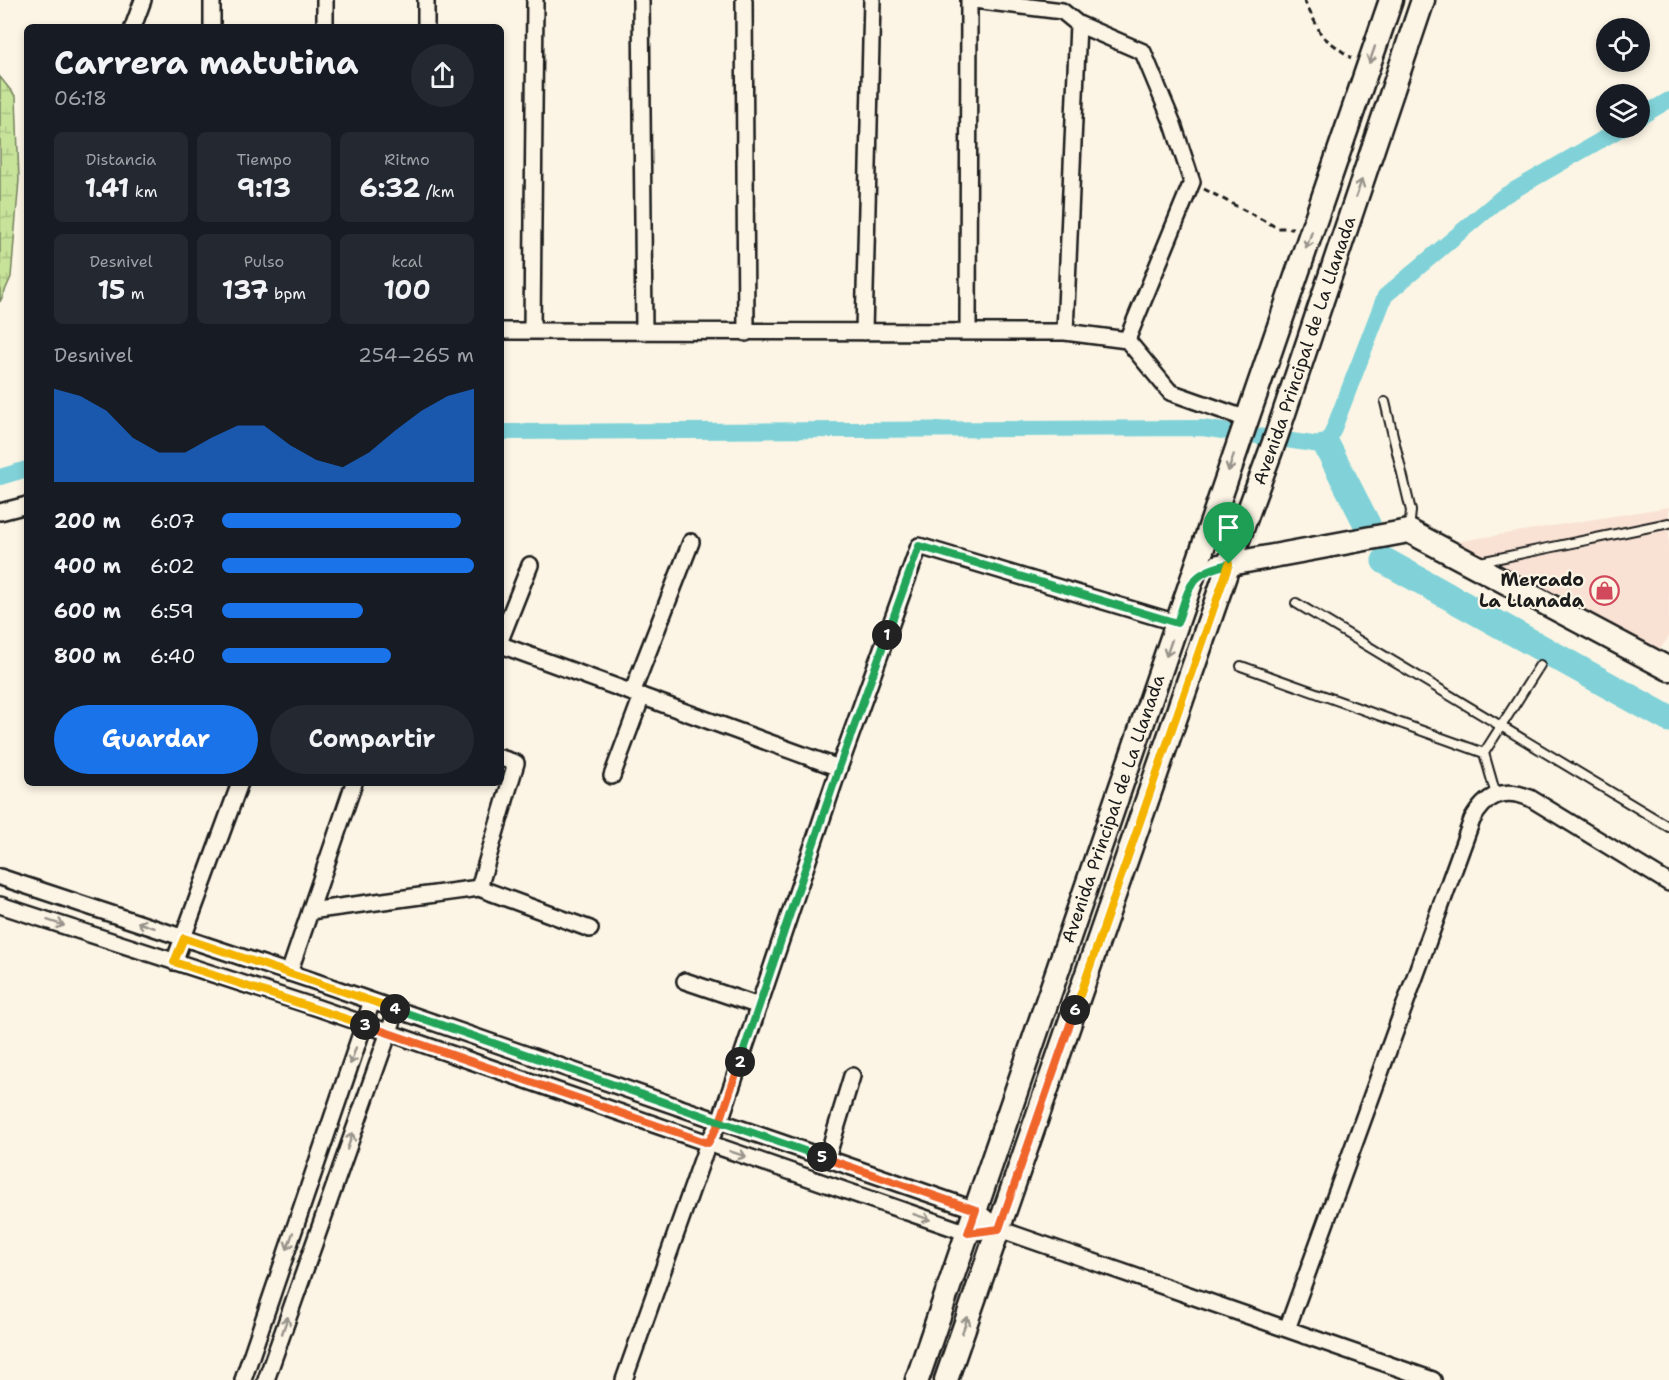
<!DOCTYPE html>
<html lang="es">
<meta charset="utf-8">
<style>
:root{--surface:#171b24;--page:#242831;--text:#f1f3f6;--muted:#9ea1a6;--accent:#1a73e8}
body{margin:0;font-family:"Shantell Sans",sans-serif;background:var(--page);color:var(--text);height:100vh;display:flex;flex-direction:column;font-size:22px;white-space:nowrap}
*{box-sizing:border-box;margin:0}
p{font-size:20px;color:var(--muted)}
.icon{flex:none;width:33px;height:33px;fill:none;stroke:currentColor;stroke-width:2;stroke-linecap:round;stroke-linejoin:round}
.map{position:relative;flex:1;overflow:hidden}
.details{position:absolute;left:24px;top:24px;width:480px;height:762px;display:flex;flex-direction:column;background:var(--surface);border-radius:9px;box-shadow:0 3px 9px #0003}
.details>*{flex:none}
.buttons{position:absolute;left:1596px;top:18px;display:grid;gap:12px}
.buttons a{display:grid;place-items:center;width:54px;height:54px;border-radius:50%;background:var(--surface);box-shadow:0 3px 9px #0003;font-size:30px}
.pin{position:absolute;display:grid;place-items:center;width:51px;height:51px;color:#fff;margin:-62px -26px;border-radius:50% 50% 50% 0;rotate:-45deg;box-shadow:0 0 6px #0007}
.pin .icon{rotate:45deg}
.km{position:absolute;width:30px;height:30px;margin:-15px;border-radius:50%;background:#222;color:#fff;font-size:16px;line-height:30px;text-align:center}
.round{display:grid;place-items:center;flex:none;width:63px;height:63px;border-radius:32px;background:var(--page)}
.head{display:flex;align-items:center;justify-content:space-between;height:102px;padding:0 30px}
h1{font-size:33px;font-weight:700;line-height:45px}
.figures{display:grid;grid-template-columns:repeat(3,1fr);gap:9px;height:102px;padding:6px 30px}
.figures div{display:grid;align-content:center;border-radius:9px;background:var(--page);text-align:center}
.figures b{font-size:26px;font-weight:700}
.figures small{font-size:16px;font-weight:400}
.figures p{font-size:16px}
.chart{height:168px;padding:12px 30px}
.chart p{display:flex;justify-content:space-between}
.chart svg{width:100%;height:108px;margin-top:6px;fill:var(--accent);opacity:.7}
.cta{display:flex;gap:12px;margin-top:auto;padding:12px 30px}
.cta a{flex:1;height:69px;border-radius:36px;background:var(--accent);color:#fff;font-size:24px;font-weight:700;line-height:69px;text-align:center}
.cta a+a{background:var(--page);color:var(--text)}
ul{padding:0 30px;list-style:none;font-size:20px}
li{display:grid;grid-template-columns:96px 72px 1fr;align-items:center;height:45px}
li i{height:15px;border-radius:8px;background:var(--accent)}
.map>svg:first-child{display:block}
.built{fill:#f9e2d4}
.wetland{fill:url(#wetland-marsh);stroke:#72805b;stroke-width:1.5}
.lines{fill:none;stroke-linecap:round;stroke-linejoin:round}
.canal{stroke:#80d2d8;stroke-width:16}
.river{stroke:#80d2d8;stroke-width:27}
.lane-casing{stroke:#1c1c1c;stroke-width:12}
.street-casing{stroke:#1c1c1c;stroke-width:20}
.secondary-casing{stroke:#1c1c1c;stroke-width:27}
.path{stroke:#1c1c1c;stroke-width:3;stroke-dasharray:6 4.5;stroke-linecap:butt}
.lane{stroke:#fcf5e5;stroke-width:8}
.street{stroke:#fcf5e5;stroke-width:15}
.secondary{stroke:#fcf5e5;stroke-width:22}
.oneway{stroke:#97938b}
.split-1-casing{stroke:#fff;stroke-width:12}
.split-2-casing{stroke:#fff;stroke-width:12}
.split-3-casing{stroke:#fff;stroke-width:12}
.split-4-casing{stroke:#fff;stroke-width:12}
.split-5-casing{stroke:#fff;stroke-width:12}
.split-6-casing{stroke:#fff;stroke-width:12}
.split-7-casing{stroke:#fff;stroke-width:12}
.split-1{stroke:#22a559;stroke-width:8}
.split-2{stroke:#22a559;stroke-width:8}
.split-3{stroke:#f0652b;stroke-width:8}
.split-4{stroke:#f5b400;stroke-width:8}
.split-5{stroke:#22a559;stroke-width:8}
.split-6{stroke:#f0652b;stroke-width:8}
.split-7{stroke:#f5b400;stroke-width:8}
.labels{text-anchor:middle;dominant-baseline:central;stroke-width:4.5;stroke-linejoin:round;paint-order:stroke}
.street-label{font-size:18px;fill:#1c1c1c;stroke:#fcf5e5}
.poi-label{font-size:18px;font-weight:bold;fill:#1c1c1c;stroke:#fcf5e5;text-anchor:end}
</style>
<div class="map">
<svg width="1669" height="1380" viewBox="0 0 1669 1380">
<defs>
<pattern id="wetland-marsh" width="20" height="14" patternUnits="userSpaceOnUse" patternTransform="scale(1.5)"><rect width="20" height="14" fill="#c7e39a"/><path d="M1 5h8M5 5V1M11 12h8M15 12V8" fill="none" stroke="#aac284"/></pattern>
</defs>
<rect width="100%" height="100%" fill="#fcf5e5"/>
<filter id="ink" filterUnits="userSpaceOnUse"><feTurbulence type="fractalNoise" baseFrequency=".0167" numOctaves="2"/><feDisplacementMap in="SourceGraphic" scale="12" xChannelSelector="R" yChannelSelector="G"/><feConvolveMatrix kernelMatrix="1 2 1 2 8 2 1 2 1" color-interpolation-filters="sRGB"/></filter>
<g filter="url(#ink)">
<path class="built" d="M1669 507V637L1659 650 1449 543Z"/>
<path class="wetland" d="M0 77 16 97 19 180 11 277 0 302Z"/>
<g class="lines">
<path class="canal" d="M1640 117 1669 100
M501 432 1202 428 1327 446 1385 296 1502 197 1622 128
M0 477 27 469"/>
<path class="river" d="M1327 446 1367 524
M1385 561 1669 719"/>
<defs>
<path id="lane" d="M1385 402 1411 511 1409 530
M1480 562 1669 523
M1296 603 1669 827
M1241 666 1484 753
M1496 795 1484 753 1540 665"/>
<path id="street" d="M325 0V27
M641 0 644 332
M744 0 746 333
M974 0 1062 11 1078 24 1143 52 1173 124 1192 182 1127 340
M133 27 143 0
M212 27V0
M426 27V0
M968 330 969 0
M501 331 1065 332 1127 340 1170 392 1247 419
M532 331 535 0
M864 332 872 0
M1065 332 1078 24
M0 512 27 505
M501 638 530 565
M501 645 839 768
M632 693 691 542
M612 776 642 696
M0 877 308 979 976 1210 999 1229 1433 1380
M479 888 516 763 501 758
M0 905 318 1008 968 1233 999 1229
M310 911 479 888 590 929
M174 962 240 783
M289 973 354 783
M685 981 759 1006
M827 1158 852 1076
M1287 1329 1472 820C1486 795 1503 787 1530 798L1669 883
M243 1380 372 1001
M266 1380 397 1009
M624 1380 708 1143 720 1121 839 768 919 546 1177 623"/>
<g id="secondary">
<path d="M1219 566 1409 531 1669 669"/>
<path id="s1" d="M917 1380 1391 0"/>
<path id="s2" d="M946 1380 1229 564 1276 437 1423 0"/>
</g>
</defs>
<use href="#lane" class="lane-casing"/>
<use href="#street" class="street-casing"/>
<use href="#secondary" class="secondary-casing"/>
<path class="path" d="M1304 0 1322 36 1351 58
M1204 189 1278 228H1293"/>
<use href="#lane" class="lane"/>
<use href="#street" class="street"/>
<use href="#secondary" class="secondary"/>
</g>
<defs><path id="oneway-shaft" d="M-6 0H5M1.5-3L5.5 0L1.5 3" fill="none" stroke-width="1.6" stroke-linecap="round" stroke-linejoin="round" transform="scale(1.5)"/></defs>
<g class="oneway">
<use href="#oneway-shaft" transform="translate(1372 55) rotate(109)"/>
<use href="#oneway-shaft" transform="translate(1359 188) rotate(-71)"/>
<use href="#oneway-shaft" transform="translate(1309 240) rotate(109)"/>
<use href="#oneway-shaft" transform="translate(1231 463) rotate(108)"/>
<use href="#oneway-shaft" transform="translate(1169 648) rotate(109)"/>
<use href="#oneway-shaft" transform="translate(56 923) rotate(18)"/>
<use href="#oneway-shaft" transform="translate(146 925) rotate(-162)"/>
<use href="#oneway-shaft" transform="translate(353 1056) rotate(109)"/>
<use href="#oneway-shaft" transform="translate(350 1141) rotate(-71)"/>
<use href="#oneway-shaft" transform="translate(738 1154) rotate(19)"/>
<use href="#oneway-shaft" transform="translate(922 1217) rotate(19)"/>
<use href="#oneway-shaft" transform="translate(290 1241) rotate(109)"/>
<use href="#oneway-shaft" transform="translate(285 1325) rotate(-71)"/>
<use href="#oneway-shaft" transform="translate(965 1325) rotate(-70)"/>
</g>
</g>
<g class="lines" filter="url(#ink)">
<defs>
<path id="split-1" d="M887 635 919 546 1177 623C1190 587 1188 573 1229 564"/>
<path id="split-2" d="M740 1062 839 768 887 635"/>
<path id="split-3" d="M365 1025 708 1143 720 1122 740 1062"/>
<path id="split-4" d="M365 1025 174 962 184 938 395 1009"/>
<path id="split-5" d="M395 1009 822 1157"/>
<path id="split-6" d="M822 1157 976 1210 968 1233 999 1229 1075 1010"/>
<path id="split-7" d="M1075 1010 1229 564"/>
</defs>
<use href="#split-1" class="split-1-casing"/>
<use href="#split-2" class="split-2-casing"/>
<use href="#split-3" class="split-3-casing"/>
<use href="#split-4" class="split-4-casing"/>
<use href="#split-5" class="split-5-casing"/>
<use href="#split-6" class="split-6-casing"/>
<use href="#split-7" class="split-7-casing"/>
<use href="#split-1" class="split-1"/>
<use href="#split-2" class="split-2"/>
<use href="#split-3" class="split-3"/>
<use href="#split-4" class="split-4"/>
<use href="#split-5" class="split-5"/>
<use href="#split-6" class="split-6"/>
<use href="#split-7" class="split-7"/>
</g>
<defs>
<symbol id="shop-ring" viewBox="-11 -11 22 22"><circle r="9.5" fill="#fcf5e5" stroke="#d1495b" stroke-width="1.5"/><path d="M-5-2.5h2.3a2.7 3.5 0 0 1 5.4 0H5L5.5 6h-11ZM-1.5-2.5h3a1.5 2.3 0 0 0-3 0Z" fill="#d1495b"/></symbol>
</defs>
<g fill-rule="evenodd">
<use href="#shop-ring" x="1588" y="574" width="33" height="33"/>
</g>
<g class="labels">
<g class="street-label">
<text stroke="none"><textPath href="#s2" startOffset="1090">Avenida Principal de La Llanada</textPath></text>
<text stroke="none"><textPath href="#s1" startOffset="604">Avenida Principal de La Llanada</textPath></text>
</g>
<g class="poi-label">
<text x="1584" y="580">Mercado<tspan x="1584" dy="21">La Llanada</tspan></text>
</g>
</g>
</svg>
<div class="buttons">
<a><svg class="icon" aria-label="locate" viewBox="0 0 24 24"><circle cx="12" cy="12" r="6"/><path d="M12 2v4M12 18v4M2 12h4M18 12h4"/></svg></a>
<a><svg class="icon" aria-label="layers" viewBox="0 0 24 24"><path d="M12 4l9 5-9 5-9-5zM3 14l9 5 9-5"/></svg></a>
</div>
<div class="pin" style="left:1229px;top:564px;background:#1e9e55"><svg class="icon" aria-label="arrive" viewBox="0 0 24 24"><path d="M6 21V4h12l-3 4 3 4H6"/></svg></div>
<b class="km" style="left:887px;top:635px">1</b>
<b class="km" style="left:740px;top:1062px">2</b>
<b class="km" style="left:365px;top:1025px">3</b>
<b class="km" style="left:395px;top:1009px">4</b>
<b class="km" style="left:822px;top:1157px">5</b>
<b class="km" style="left:1075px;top:1010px">6</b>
<section class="details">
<div class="head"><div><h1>Carrera matutina</h1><p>06:18</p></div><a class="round"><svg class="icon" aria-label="share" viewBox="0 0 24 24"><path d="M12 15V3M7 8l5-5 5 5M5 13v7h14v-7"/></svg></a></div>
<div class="figures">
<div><p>Distancia</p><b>1.41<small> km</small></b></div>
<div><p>Tiempo</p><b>9:13</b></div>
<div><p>Ritmo</p><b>6:32<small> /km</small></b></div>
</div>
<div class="figures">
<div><p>Desnivel</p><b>15<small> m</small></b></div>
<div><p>Pulso</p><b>137<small> bpm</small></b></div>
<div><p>kcal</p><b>100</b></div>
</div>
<div class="chart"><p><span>Desnivel</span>254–265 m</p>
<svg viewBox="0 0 160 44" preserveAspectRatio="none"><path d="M0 44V6L10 9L20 15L30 26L40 32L50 32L60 26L70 21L80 21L90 29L100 35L110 38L120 32L130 23L140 15L150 9L160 6V44z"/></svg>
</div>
<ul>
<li><b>200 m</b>6:07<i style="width:95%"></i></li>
<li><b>400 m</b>6:02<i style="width:100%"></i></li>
<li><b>600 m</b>6:59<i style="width:56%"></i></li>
<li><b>800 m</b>6:40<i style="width:67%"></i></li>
</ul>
<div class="cta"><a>Guardar</a><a>Compartir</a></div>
</section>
</div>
